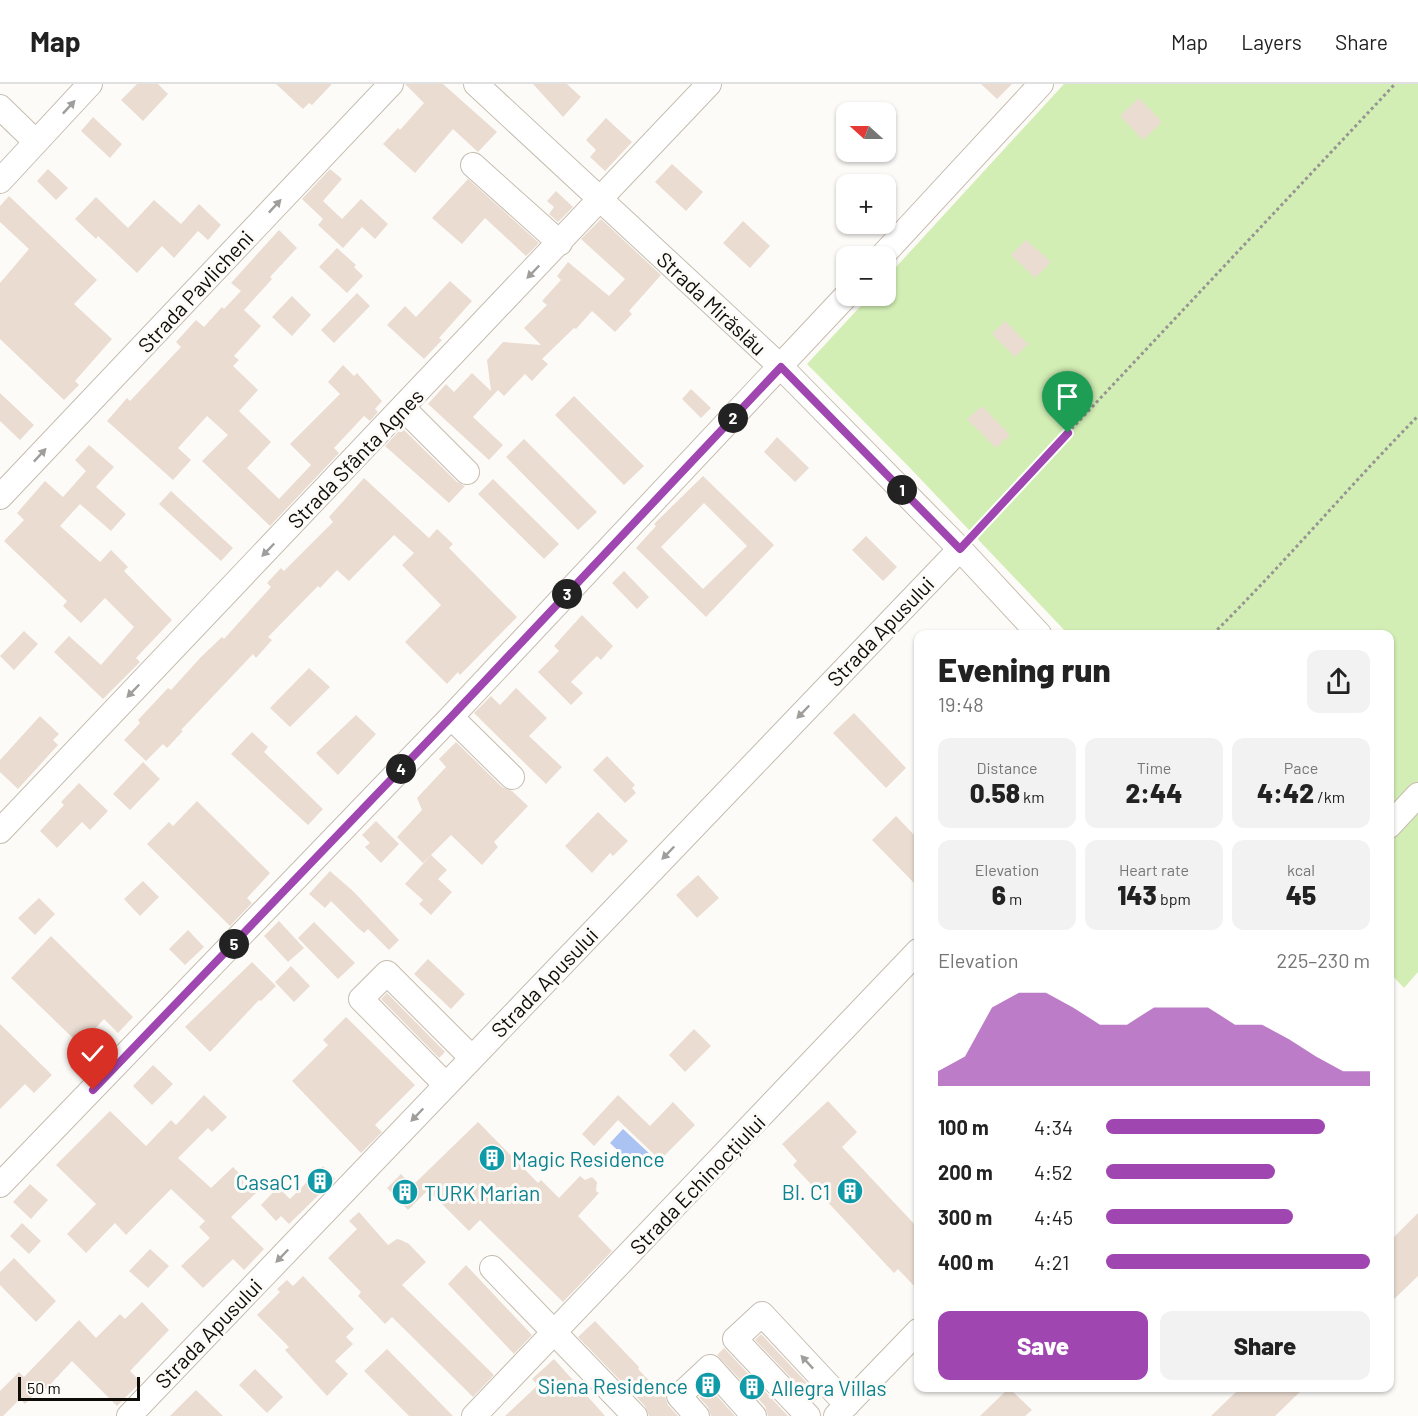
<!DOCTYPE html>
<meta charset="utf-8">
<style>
:root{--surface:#fff;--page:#f2f2f2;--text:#222;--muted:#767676;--line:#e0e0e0;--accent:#a046b1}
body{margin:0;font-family:Barlow,sans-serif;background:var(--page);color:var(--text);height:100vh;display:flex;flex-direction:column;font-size:22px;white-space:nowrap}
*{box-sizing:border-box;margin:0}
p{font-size:20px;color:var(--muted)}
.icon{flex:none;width:33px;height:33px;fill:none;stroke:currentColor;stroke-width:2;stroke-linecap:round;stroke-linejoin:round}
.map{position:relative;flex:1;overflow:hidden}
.side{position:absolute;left:914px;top:546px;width:480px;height:762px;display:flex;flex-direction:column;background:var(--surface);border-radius:12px;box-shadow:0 2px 4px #0004}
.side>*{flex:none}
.needle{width:39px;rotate:291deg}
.fabs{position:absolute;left:836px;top:18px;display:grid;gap:12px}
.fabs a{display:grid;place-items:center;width:60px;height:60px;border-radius:12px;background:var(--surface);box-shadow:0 2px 4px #0004;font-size:30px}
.scale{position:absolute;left:18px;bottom:15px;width:122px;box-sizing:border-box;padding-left:6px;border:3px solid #0f0c08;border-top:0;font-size:16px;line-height:21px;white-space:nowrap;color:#0f0c08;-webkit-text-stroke:4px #fdfbf8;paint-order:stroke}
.pin{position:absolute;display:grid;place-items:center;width:51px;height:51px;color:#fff;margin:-62px -26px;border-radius:50% 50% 50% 0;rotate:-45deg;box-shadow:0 0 6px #0007}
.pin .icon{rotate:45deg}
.km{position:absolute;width:30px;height:30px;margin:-15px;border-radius:50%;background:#222;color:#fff;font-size:16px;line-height:30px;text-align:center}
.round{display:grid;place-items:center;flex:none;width:63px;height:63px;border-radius:12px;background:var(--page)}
.headline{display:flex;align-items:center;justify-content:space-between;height:102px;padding:0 24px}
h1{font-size:33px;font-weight:800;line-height:45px}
.metrics{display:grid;grid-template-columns:repeat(3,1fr);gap:9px;height:102px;padding:6px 24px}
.metrics div{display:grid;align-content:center;border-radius:12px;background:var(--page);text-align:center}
.metrics b{font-size:26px;font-weight:800}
.metrics small{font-size:16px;font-weight:400}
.metrics p{font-size:16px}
.chart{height:168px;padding:12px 24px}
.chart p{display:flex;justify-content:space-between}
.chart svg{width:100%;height:108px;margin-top:6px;fill:var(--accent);opacity:.7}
.button{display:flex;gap:12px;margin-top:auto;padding:12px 24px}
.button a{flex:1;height:69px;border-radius:12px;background:var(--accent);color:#fff;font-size:24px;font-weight:800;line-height:69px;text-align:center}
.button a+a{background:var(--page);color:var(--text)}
ul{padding:0 24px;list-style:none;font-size:20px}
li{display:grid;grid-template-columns:96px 72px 1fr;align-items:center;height:45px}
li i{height:15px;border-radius:8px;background:var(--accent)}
header{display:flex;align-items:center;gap:36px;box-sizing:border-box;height:84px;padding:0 30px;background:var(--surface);border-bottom:2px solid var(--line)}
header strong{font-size:28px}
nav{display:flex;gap:33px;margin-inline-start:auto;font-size:21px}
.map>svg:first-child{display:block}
.green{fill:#d2eeb4}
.water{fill:#aac3f2}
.building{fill:#eadcd1;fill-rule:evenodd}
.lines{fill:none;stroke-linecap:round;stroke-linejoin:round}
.minor-casing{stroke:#c6bcaf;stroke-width:26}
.path{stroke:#979591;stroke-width:3;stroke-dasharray:3 3;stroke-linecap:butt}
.minor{stroke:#fff;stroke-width:24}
.oneway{fill:#9f9e9c}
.route-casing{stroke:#fff;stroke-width:12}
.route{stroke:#a046b1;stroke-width:8}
.labels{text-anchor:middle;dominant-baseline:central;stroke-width:6;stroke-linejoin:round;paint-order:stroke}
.street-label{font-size:21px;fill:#0f0c08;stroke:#fdfbf8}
.culture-label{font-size:21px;fill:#0d838f;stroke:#fdfbf8;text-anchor:start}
</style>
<header>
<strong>Map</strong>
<nav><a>Map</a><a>Layers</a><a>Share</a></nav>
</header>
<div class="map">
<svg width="1418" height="1332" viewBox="0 0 1418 1332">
<rect width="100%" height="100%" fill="#fdfbf8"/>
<path class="green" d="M1064 0H1418V888L1404 904 1389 888V550H1068L911 385 807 280 870 212H885V195Z"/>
<path class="water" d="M623 1045 650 1070 637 1085 610 1059Z"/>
<path class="building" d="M137 0H158L168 10 143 37 121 16Z
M276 0H332L312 21 309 19 303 25Z
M405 0H443L497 48 478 68 453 45 415 89 383 60 398 44 400 46 424 19Z
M533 0H567L581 13 563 33Z
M981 0H1012L997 15Z
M1139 14 1162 38 1143 56 1120 32Z
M93 33 122 60 110 74 81 47Z
M606 34 632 58 605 87 590 73 596 66 586 56Z
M672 80 703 108 686 127 655 98Z
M48 85 68 104 56 116 37 97Z
M330 85 342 95 323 117 342 135 361 115 388 140 375 155 362 143 343 164 318 141 323 135 302 115Z
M468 95 539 159 526 172 485 134 462 160 432 134Z
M556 107 573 123 558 138 549 130 554 123 547 117Z
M9 112 97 196 74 220 112 255 75 297 79 301 64 316 0 255V199L29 165 0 138V122Z
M96 113 128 144 154 116 181 140 199 120 221 141 208 156 198 147 174 174 162 162 137 189 98 152 96 155 75 135Z
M601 135 661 191 629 227 632 230 615 248 592 227 576 245 574 244 542 275 548 280 532 297 525 290 504 312 498 306 473 333 503 361 489 376 428 320 446 300 454 308 472 289 491 307 487 276 503 258 541 261 524 244 547 221 542 217 561 196 557 192 568 178 609 212 625 195 581 155Z
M743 137 770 162 750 184 723 159Z
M279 146 297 164 270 193 272 195 244 226 261 242 234 272 239 276 233 282 258 306 239 327 271 358 247 384 279 415 311 381 290 360 340 310 328 298 343 281 354 292 357 289 382 317 375 325 378 328 370 337 364 332 334 364 339 369 270 442 202 377 228 351 207 332 178 364 191 376 173 396 107 337 127 314 130 317 181 263 176 258 196 236 204 243 222 223 224 225 241 207 231 199Z
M1026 156 1051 178 1035 194 1011 171Z
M337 164 356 181 354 183 363 192 347 209 319 183Z
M450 197 472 217 439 254 442 256 424 275 387 241 405 222 416 233Z
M357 209 370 222 334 259 321 246Z
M292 212 311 231 292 252 272 233Z
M1005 237 1028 260 1015 273 992 250Z
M691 305 711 324 701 334 682 315Z
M0 309 34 341 20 356 0 337Z
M574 312 644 382 624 401 555 331Z
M982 322 1010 351 996 364 967 335Z
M402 344 457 398 465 402 449 419 385 362Z
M777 353 809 384 795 398 764 368Z
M524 355 597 428 578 446 506 373Z
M89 361 114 383 96 403 126 430 111 447 80 420 60 442 100 478 111 466 128 483 124 487 172 536 136 574 140 578 103 615 54 568 69 552 101 581 134 543 105 514 81 539 63 522 67 517 4 457 24 436 17 429 45 397 63 413 86 387 75 376Z
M703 392 774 461 706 533 636 464 656 442 654 440ZM704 419 747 462 703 505 661 463Z
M364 394 429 454 437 445 453 460 449 464 517 533 460 591 458 588 447 600 405 558 441 521 402 481 414 469 394 451 349 497 337 486 320 504 318 502 268 553 272 556 256 574 253 570 181 646 183 647 167 664 163 660 146 677 124 656 140 639 138 636 168 604 171 606 201 573 222 553 224 555 271 503 267 499 281 484 284 487 333 438 329 433Z
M493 395 559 460 544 475 478 410Z
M171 407 233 464 221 477 159 420Z
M866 452 897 483 883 497 852 466Z
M624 487 649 513 637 525 612 499Z
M582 531 613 562 601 576 597 572 571 598 583 609 571 621 538 588 559 567 554 562Z
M24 547 38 560 14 586 0 572Z
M309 584 330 603 290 643 270 624Z
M516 604 547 634 529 652 562 683 546 700 474 629 491 612 500 621Z
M854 629 906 684 886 704 833 649Z
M356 631 376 650 338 691 316 669Z
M40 632 59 650 53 656 58 661 18 705 0 688V676Z
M252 648 268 663 264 668 323 725 308 741 231 670Z
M456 658 502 703 512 707 528 722 494 758 498 763 482 781 451 751 423 779 397 753 422 726 417 714 446 683 439 675Z
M607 672 635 701 632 704 636 709 625 719 593 686Z
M143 678 160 695 130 726 113 710Z
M79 699 108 727 90 746 82 738 57 764 40 747 64 721 61 718Z
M197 717 270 789 247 814 252 819 230 842 147 760 169 738 173 742Z
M598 728 628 757 613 772 610 769 592 789 565 762Z
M896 732 918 755V803L872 756Z
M376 737 399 760 381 779 365 763 370 759 362 751Z
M431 771 447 786 438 795 452 808 431 831 419 820 423 816 405 800Z
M330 787 354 808 399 856 389 866 368 845 364 849 358 844 331 817 325 824 309 810Z
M698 791 719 814 697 834 676 811Z
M143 797 159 813 140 832 124 815Z
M39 814 55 830 35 851 18 834Z
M279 837 304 864 288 878 264 852Z
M314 838 355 879 338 895 298 854Z
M188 846 204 863 185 881 169 865Z
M51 852 133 933 118 949 104 935 80 961 11 894Z
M428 875 465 910 451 925 414 890Z
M252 878 276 902 261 917 259 916 210 968 185 943Z
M291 882 310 902 294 918 275 898Z
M387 909 445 968 439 974 381 915Z
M346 933 415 1001 375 1041 382 1048 361 1069 292 997 328 961 323 956Z
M0 940 52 991 34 1009 25 1000 0 1025Z
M694 945 711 962 685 988 669 971Z
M153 981 173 1000 152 1021 133 1002Z
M204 1011 227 1033 212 1048 208 1044 178 1074 211 1104 233 1083 257 1108 231 1133 264 1165 244 1186 233 1175 203 1204 181 1182 210 1154 199 1143 205 1137 171 1105 126 1151 115 1139 86 1169 67 1150 96 1120 56 1081 110 1027 146 1062 171 1036 176 1041Z
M618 1011 650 1042 673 1018 695 1041 660 1076 618 1036 594 1062 582 1050Z
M828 1017 857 1048 842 1063 918 1144V1206L898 1185 894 1189 793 1081 797 1077 782 1060Z
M478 1038 538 1099 541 1096 559 1114 580 1092 585 1096 592 1093 597 1098 596 1107 599 1109 578 1132 612 1167 563 1218 480 1136 469 1147 428 1106 408 1126 387 1104 401 1090 412 1102Z
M323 1082 335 1095 289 1140 281 1132 276 1137 261 1121 278 1103 290 1115Z
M30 1100 48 1116 31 1135 13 1118Z
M359 1128 388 1161 397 1155 401 1156 409 1160 426 1178 402 1201 494 1291 473 1313 392 1233 385 1240 358 1212 361 1208 328 1174 357 1145 349 1137Z
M1418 1129V1192L1389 1220V1158Z
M22 1139 41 1157 29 1170 10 1152Z
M150 1165 169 1182 148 1204 129 1187Z
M14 1174 56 1217 36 1238 0 1201V1188Z
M466 1181 532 1251 514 1270 448 1200Z
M303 1192 354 1245 346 1253 353 1260 335 1277 348 1290 327 1312 285 1266 289 1263 257 1231 280 1208 277 1205 287 1196 293 1202Z
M142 1218 169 1246 130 1287 141 1298 117 1322 72 1277 46 1305 42 1302 25 1320 20 1315 3 1332H0V1307L19 1288 24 1293 79 1236 96 1254 120 1230 125 1235Z
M595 1237 639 1283 638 1285 665 1313 668 1321 678 1332H649L645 1322 578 1253Z
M761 1250 820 1313 814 1318 755 1256Z
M724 1264 725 1265 788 1332H768L765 1322 717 1271Z
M387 1265 453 1332H409L364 1287Z
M554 1275 598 1324 605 1332H505L538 1301 532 1295Z
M255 1285 283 1313 267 1329 239 1301Z
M709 1303 735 1332H711L708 1323 699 1313Z
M1009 1304 1032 1326 1025 1332H980Z
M1240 1304H1304L1275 1332H1211Z
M196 1306 223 1332H170Z"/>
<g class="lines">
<defs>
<path id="minor" d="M476 0 781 283 960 465 1039 550
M0 23 36 58
M473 81 560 159
M0 97 90 0
M882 172 1041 0
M403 324 467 388
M0 413 391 0
M451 633 512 693
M1389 742 1418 711
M0 747 709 0
M446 1001 361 915 387 889 472 974
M0 1101 451 633 846 212
M492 1184 635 1332
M129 1332 960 465
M474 1332 918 867
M697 1332 679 1312 710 1283 754 1332
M808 1332 735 1255 762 1230 847 1321
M836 1332 918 1247"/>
</defs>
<use href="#minor" class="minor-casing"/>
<path class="path" d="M973 450 1395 0
M1213 550C1284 480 1348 403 1418 332"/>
<use href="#minor" class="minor"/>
</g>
<defs><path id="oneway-solid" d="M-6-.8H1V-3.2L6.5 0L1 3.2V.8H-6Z" transform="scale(1.5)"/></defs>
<g class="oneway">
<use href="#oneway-solid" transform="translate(69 23) rotate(-47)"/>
<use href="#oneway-solid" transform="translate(275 122) rotate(-47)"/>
<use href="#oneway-solid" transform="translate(533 188) rotate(134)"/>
<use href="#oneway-solid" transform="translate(40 371) rotate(-47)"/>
<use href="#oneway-solid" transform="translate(268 466) rotate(134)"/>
<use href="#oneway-solid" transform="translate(133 607) rotate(134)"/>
<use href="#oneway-solid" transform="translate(803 628) rotate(134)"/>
<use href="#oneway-solid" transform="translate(668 769) rotate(134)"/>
<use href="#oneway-solid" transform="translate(417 1031) rotate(134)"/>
<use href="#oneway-solid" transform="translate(282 1172) rotate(134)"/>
<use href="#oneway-solid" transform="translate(807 1278) rotate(-133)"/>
</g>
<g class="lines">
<defs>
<path id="route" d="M93 1006 451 633 781 283 960 465 1068 349"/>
</defs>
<use href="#route" class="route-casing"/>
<use href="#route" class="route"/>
</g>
<defs>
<symbol id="building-disc" viewBox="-11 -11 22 22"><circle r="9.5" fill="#0f9aa8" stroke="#fdfbf8"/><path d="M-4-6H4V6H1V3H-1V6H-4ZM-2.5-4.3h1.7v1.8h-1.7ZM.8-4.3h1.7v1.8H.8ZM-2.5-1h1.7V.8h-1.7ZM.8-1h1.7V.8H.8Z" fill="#fff"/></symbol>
</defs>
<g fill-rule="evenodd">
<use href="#building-disc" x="477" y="1059" width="30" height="30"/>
<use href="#building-disc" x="305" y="1082" width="30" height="30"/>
<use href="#building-disc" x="835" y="1092" width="30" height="30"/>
<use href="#building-disc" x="390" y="1093" width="30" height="30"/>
<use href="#building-disc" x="693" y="1286" width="30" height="30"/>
<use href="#building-disc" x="737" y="1288" width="30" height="30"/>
</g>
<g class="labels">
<g class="street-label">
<text transform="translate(195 207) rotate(-47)">Strada Pavlicheni</text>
<text transform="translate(712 219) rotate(43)">Strada Mirăslău</text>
<text transform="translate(355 374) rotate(-46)">Strada Sfânta Agnes</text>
<text transform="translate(880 547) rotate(-46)">Strada Apusului</text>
<text transform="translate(544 898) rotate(-46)">Strada Apusului</text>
<text transform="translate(697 1100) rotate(-46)">Strada Echinocțiului</text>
<text transform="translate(208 1249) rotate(-46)">Strada Apusului</text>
</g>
<g class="culture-label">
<text x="512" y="1074">Magic Residence</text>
<text x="300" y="1097" text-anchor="end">CasaC1</text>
<text x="830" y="1107" text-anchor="end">Bl. C1</text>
<text x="424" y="1108">TURK Marian</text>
<text x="688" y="1301" text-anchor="end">Siena Residence</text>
<text x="771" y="1303">Allegra Villas</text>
</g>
</g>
</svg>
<div class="fabs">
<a><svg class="needle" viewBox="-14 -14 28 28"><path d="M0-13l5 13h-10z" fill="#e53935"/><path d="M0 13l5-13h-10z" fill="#767676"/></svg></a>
<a>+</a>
<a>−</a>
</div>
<div class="scale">50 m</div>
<div class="pin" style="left:1068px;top:349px;background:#1e9e55"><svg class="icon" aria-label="arrive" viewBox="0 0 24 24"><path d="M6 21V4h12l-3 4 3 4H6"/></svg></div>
<div class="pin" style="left:93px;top:1006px;background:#d93025"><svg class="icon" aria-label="check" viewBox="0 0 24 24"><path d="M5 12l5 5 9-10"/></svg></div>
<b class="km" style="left:902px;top:406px">1</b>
<b class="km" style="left:733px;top:334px">2</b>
<b class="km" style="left:567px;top:510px">3</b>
<b class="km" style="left:401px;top:685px">4</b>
<b class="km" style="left:234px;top:860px">5</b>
<section class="side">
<div class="headline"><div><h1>Evening run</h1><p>19:48</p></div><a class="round"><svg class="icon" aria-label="share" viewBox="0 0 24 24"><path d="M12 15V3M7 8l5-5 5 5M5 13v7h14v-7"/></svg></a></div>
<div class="metrics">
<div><p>Distance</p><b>0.58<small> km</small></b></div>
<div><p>Time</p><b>2:44</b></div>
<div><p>Pace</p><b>4:42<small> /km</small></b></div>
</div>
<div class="metrics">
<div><p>Elevation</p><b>6<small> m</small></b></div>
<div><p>Heart rate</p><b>143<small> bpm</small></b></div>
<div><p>kcal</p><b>45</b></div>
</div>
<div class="chart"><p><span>Elevation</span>225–230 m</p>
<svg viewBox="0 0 160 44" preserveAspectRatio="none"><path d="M0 44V38L10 32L20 12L30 6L40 6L50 12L60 19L70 19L80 12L90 12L100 12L110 19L120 19L130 25L140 32L150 38L160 38V44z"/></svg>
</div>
<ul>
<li><b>100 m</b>4:34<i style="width:83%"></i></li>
<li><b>200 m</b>4:52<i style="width:64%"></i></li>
<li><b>300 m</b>4:45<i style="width:71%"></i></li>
<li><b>400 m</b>4:21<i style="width:100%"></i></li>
</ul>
<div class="button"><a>Save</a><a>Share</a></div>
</section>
</div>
